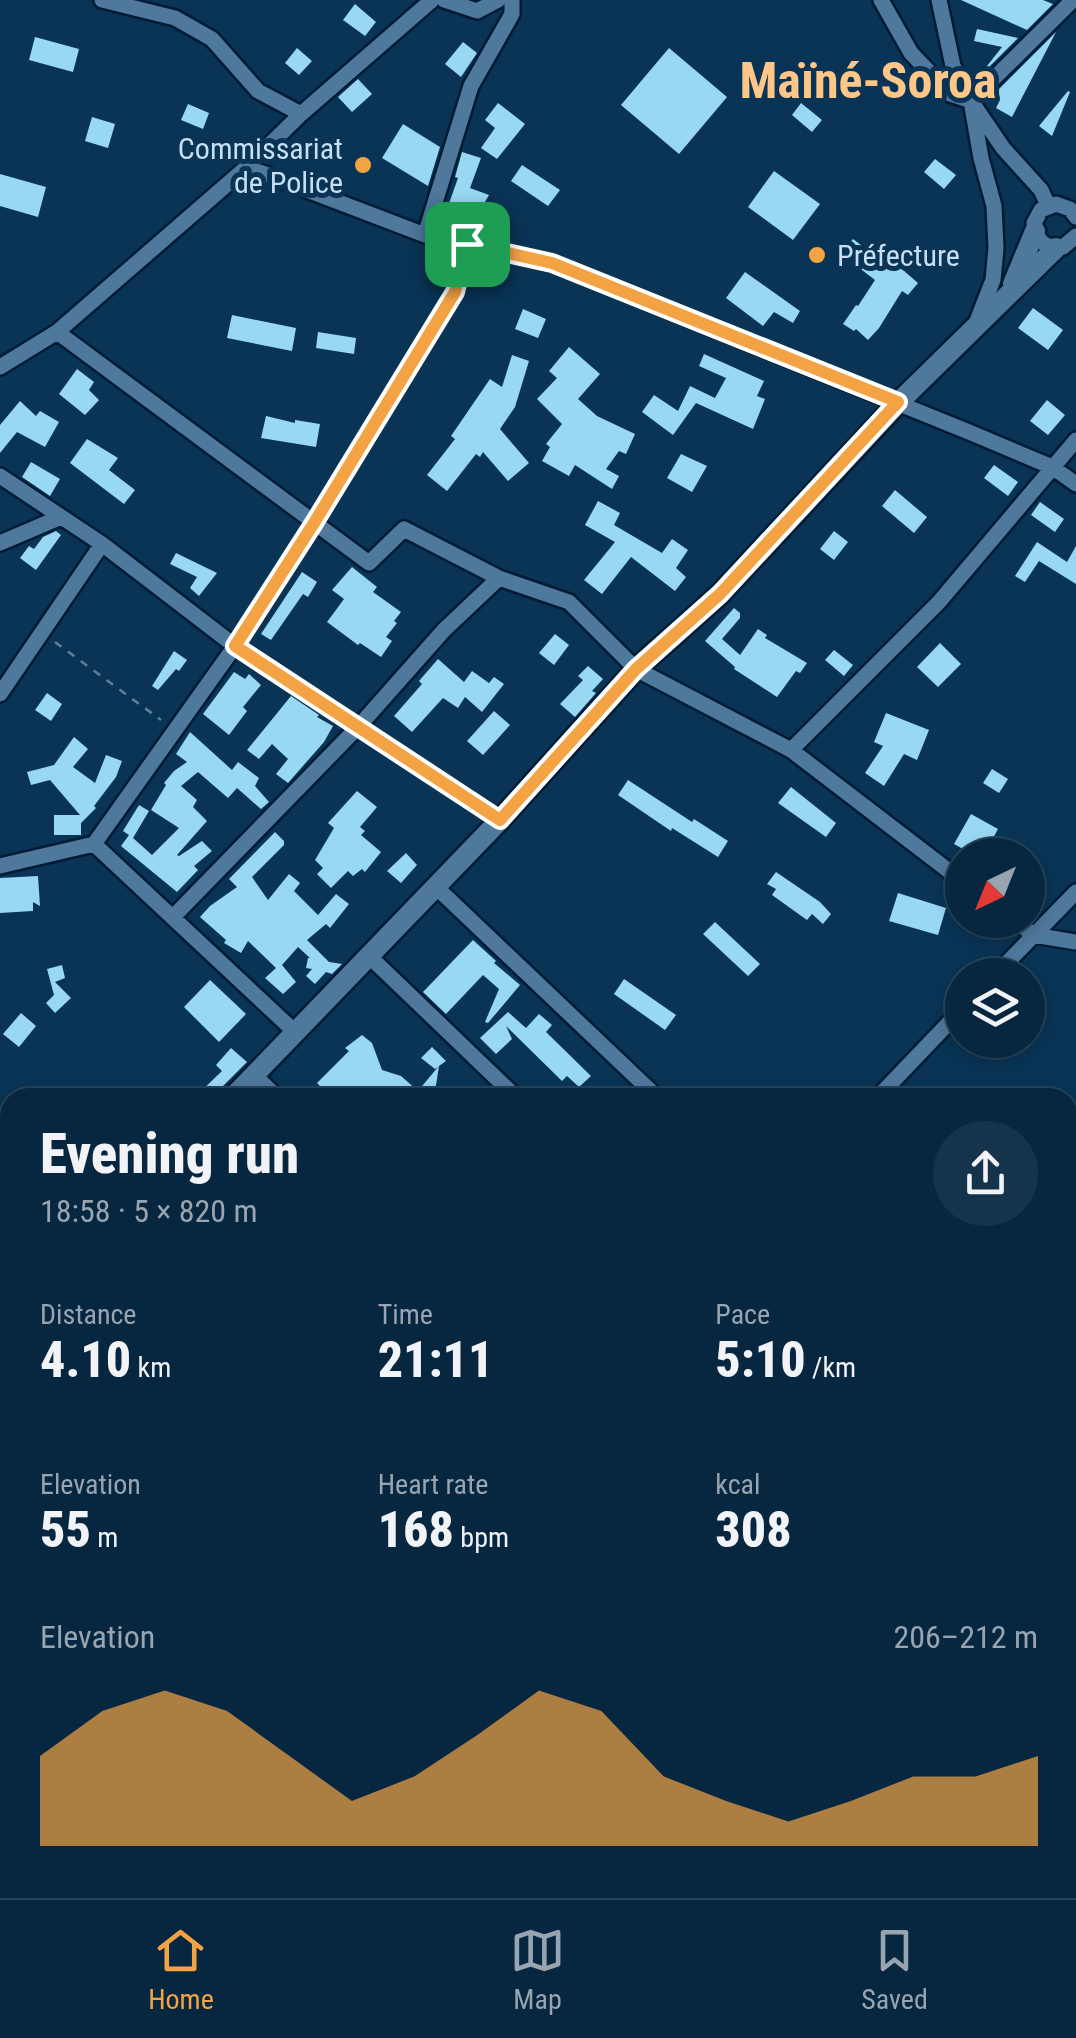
<!DOCTYPE html>
<meta charset="utf-8">
<style>
:root{--surface:#072740;--page:#15334b;--text:#f1f3f6;--muted:#98a5b1;--line:#284459;--accent:#f4a344}
body{margin:0;font-family:"Roboto Condensed",sans-serif;background:var(--page);color:var(--text);height:100vh;display:flex;flex-direction:column;font-size:38px;white-space:nowrap}
*{box-sizing:border-box;margin:0}
p{font-size:32px;color:var(--muted)}
.icon{flex:none;width:55px;height:55px;fill:none;stroke:currentColor;stroke-width:2;stroke-linecap:round;stroke-linejoin:round}
.map{position:relative;flex:1;overflow:hidden}
.drawer{position:absolute;left:0px;top:1088px;width:1078px;height:812px;display:flex;flex-direction:column;background:var(--surface);border-radius:30px 30px 0 0;box-shadow:0 5px 15px #0003,0 0 0 2px var(--line)}
.drawer>*{flex:none}
.needle{width:65px;rotate:223deg}
.buttons{position:absolute;left:945px;top:838px;display:grid;gap:20px}
.buttons a{display:grid;place-items:center;width:100px;height:100px;border-radius:50%;background:var(--surface);box-shadow:0 5px 15px #0003,0 0 0 2px var(--line);font-size:50px}
.pin{position:absolute;display:grid;place-items:center;width:85px;height:85px;color:#fff;margin:-42px;border-radius:20px;box-shadow:0 5px 15px #0006}
.round{display:grid;place-items:center;flex:none;width:105px;height:105px;border-radius:52px;background:var(--page)}
.overview{display:flex;align-items:center;justify-content:space-between;height:170px;padding:0 40px}
h1{font-size:55px;font-weight:800;line-height:75px}
.metrics{display:grid;grid-template-columns:repeat(3,1fr);gap:15px;height:170px;padding:10px 40px}
.metrics div{display:grid;align-content:center}
.metrics b{font-size:50px;font-weight:800}
.metrics small{font-size:28px;font-weight:400}
.metrics p{font-size:28px}
.chart{height:280px;padding:20px 40px}
.chart p{display:flex;justify-content:space-between}
.chart svg{width:100%;height:180px;margin-top:10px;fill:var(--accent);opacity:.7}
.tab-bar{display:flex;justify-content:space-around;align-items:center;height:140px;border-top:2px solid var(--line);background:var(--surface);font-size:28px;color:var(--muted)}
.tab-bar a{display:grid;justify-items:center;gap:5px}
.tab-bar .selected{color:var(--accent)}
.map>svg:first-child{display:block}
.building{fill:#99d8f3}
.lines{fill:none;stroke-linecap:round;stroke-linejoin:round}
.minor-casing{stroke:#001b33;stroke-width:20}
.tertiary-casing{stroke:#001b33;stroke-width:25}
.trunk-casing{stroke:#001b33;stroke-width:30}
.path{stroke:#5e809b;stroke-width:2.5;stroke-dasharray:8 8;stroke-linecap:butt}
.minor{stroke:#4f789d;stroke-width:15}
.tertiary{stroke:#4f789d;stroke-width:20}
.trunk{stroke:#ca6c8c;stroke-width:25}
.route-casing{stroke:#fff;stroke-width:20}
.route{stroke:#f4a344;stroke-width:12}
.poi-dot{fill:#f4a344;stroke:#093455;stroke-width:4}
.labels{text-anchor:middle;dominant-baseline:central;stroke-width:10;stroke-linejoin:round;paint-order:stroke}
.poi-label{font-size:30px;fill:#c8def3;stroke:#093455;text-anchor:end}
.town-label{font-size:50px;font-weight:bold;fill:#ffc68a;stroke:#093455}
</style>
<div class="map">
<svg width="1076" height="1898" viewBox="0 0 1076 1898">
<rect width="100%" height="100%" fill="#093455"/>
<path class="building" d="M961 0H1043L1053 4 1027 30Z
M355 4 376 22 365 36 343 20Z
M977 29 1018 38 976 80 1002 47 974 41Z
M1056 32 1012 117 996 108 1000 100 994 94Z
M35 37 79 49 73 72 29 60Z
M463 42 477 53 461 77 445 64Z
M297 48 312 61 299 75 285 63Z
M669 48 727 97 679 154 621 105Z
M358 79 372 94 352 112 338 97Z
M1068 91 1070 92 1052 136 1039 126Z
M498 103 525 124 497 159 481 148 495 128 485 120Z
M801 103 822 120 812 132 792 115Z
M188 104 209 113 203 129 181 120Z
M92 117 115 124 108 148 85 141Z
M403 124 440 147 428 186 382 158Z
M462 152 481 158 470 188 489 195 475 219 447 209 458 178 455 177Z
M935 159 956 175 944 189 924 172Z
M522 165 560 190 548 206 511 181Z
M774 171 820 204 793 240 748 207Z
M0 174 46 187 38 217 0 206Z
M853 239 893 269 896 264 918 283 908 295 902 291 879 328 868 340 856 329 854 331 843 324 856 305 858 306 875 280 841 254Z
M745 272 800 311 793 323 774 312 763 326 726 298Z
M1033 308 1063 330 1048 350 1018 328Z
M523 309 546 319 538 338 515 329Z
M232 315 296 328 292 351 227 338Z
M318 332 356 338 354 354 316 348Z
M569 347 600 374 578 399 597 416 635 434 626 454 619 451 606 469 619 476 612 489 575 465 569 476 542 461 550 447 546 444 562 424 537 399 557 378 549 371Z
M704 354 764 381 757 396 765 399 753 429 696 403 673 435 642 412 654 395 678 411 690 386 715 398 726 378 699 366Z
M512 355 529 361 515 407 500 429 529 463 508 481 483 452 480 457 476 454 447 491 427 475 455 439 451 436 490 379 502 387Z
M77 369 94 382 89 390 99 400 85 415 59 394Z
M1047 400 1065 415 1048 435 1030 421Z
M20 401 36 416 40 411 59 422 45 447 17 432 0 453V425Z
M266 416 295 423V420L320 424 316 447 261 438Z
M87 439 118 458 109 470 135 490 124 504 70 463Z
M681 454 707 466 692 492 667 478Z
M31 462 60 479 50 496 22 477Z
M994 465 1018 482 1008 496 984 478Z
M895 490 927 517 914 533 882 506Z
M598 501 620 513 614 525 662 553 672 539 688 550 676 568 686 577 675 591 631 557 602 594 584 580 615 542 585 525Z
M1040 502 1064 519 1055 532 1031 515Z
M56 531 61 535 36 570 20 558 29 546 34 549 43 537Z
M834 531 848 542 834 560 820 549Z
M1037 542 1067 562 1076 546V584L1039 561 1025 582 1015 576Z
M176 553 217 573 199 596 190 588 197 577 170 564Z
M352 567 377 587 373 592 401 612 394 621 397 623 386 637 392 641 381 657 360 643 358 645 327 622 344 599 332 590Z
M302 572 317 582 308 597 303 594 271 640 261 634Z
M734 608 740 613V618L722 639 740 655 758 629 767 635 765 638 807 663 800 673 796 671 777 697 734 669 735 667 705 641Z
M555 634 569 645 554 665 539 653Z
M940 643 961 664 938 687 917 667Z
M834 650 853 665 844 676 825 660Z
M174 651 187 660 179 671 176 669 158 690 152 686Z
M438 659 464 682 472 671 489 683 494 677 504 684 482 712 465 697 458 708 443 698 412 732 394 716 422 684 419 681Z
M588 666 603 679 592 691 596 693 575 717 560 704 583 680 578 676Z
M234 672 245 679 249 674 261 685 243 707 247 711 229 735 203 714Z
M47 693 62 704 51 721 35 710Z
M291 696 319 715 317 717 333 726 324 742 288 783 276 774 288 759 272 744 259 759 247 750Z
M494 711 510 725 483 755 467 741Z
M886 713 929 730 917 760 904 754 884 786 865 773 883 746 874 742Z
M190 732 232 770 238 762 259 778 255 786 269 802 261 809 237 788 228 798 198 772 181 786 197 800 193 807 207 821 177 855 179 856 202 841 212 851 194 866 198 870 177 892 121 846 129 835 123 831 139 805 149 811 133 838 152 855 179 828 151 810 166 785 164 783 174 771 187 762 176 754Z
M74 737 88 749 73 767 95 783 106 755 122 761 116 777 94 806 96 808 81 823V835H54V815H80L50 780 31 785 27 772 54 765Z
M992 769 1008 779 999 793 983 783Z
M628 780 692 822 694 819 728 841 718 857 672 828 671 831 618 795Z
M791 787 836 823 826 837 778 803Z
M357 791 377 807 360 827 365 831 361 835 381 852 365 872 362 869 353 876 348 871 331 888 317 874 323 868 315 860 334 828 328 823Z
M971 814 998 829 984 855H974L954 844Z
M275 832 284 841V845L252 877 268 900 289 874 300 883 294 891 318 915 336 894 349 904 330 928 326 924 307 940 329 962 342 964 332 974 326 972 315 984 306 976 312 969 306 968 308 958H310L298 947 282 965 296 982 283 994 265 978 276 968 248 941 241 953 224 943 226 940 200 917 210 906 237 887 229 879Z
M406 853 417 865 401 883 387 871Z
M776 872 820 902 831 914 823 924 812 914 807 920 772 895 776 889 767 884Z
M38 876 40 906 33 902V911L0 913V878Z
M898 893 946 908 938 935 889 921Z
M715 922 760 964 748 976 703 934Z
M473 940 496 961 494 963 520 985 488 1023 485 1022 499 989 483 975 446 1014 423 992Z
M62 965 65 978 55 982 71 998 55 1013 46 1003 54 995 47 969Z
M624 979 676 1015 665 1030 614 994Z
M210 980 246 1014 219 1042 184 1007Z
M508 1012 526 1028 539 1014 552 1025 546 1032 591 1076 579 1087 567 1076 562 1081 506 1026 512 1039 496 1054 480 1038Z
M21 1013 36 1026 19 1047 3 1034Z
M362 1035 372 1043 382 1070 401 1076 418 1091 438 1067 435 1069 421 1058 432 1047 446 1061 439 1066 434 1098H332L317 1083 349 1051 345 1048Z
M231 1048 247 1062 211 1098H194L222 1071 216 1065Z"/>
<g class="lines">
<defs>
<path id="minor" d="M102 0 175 18 212 39 258 91 301 114
M444 0 477 11 498 0
M881 0 911 53 950 94 971 101 981 158 994 206 996 248 993 280 977 321
M939 0 953 66 971 101 1003 148 1041 190 1048 205
M971 101 1073 0
M247 167 425 235 552 263 969 432 1052 467 1076 484
M1076 217 1070 209 1056 204 1041 210 1034 223C1035 241 1046 249 1063 247L1076 236
M425 235 471 86 512 14V0
M57 332 369 563 404 529 499 578 569 602 636 669 791 750 962 881
M0 367 57 332 247 167 301 114 432 0
M0 476 102 544 235 646 500 820
M0 543 61 517
M0 694 102 544
M791 750 939 602 1076 440
M0 866 94 844
M436 887 658 1098
M173 917 359 726 444 630 499 578
M1014 920 1034 935 1076 942
M369 956 517 1098
M995 975 1076 892
M295 1032 94 844 235 646 314 523 455 292 467 244
M254 1075 278 1098
M877 1098 962 1009
M0 1271 10 1273
M1068 1280 1076 1270
M1068 1487 1076 1495
M1068 1520 1076 1511
M1068 1620 1076 1629
M1068 1744 1076 1735
M0 1751 10 1748
M0 1882 10 1880
M525 1890 527 1898
M716 1890 717 1898
M863 1890 871 1898
M313 1898 314 1890
M922 1898 930 1890"/>
<path id="tertiary" d="M1013 284 1035 231
M232 1098 500 820 636 669 720 594 898 403 1056 248
M0 1337 10 1326"/>
<path id="trunk" d="M0 1814 10 1860
M18 1890 20 1898"/>
</defs>
<use href="#minor" class="minor-casing"/>
<use href="#tertiary" class="tertiary-casing"/>
<use href="#trunk" class="trunk-casing"/>
<path class="path" d="M55 642 161 720"/>
<use href="#minor" class="minor"/>
<use href="#tertiary" class="tertiary"/>
<use href="#trunk" class="trunk"/>
</g>
<g class="lines">
<defs>
<path id="route" d="M467 244 552 263 898 402 720 594 636 669 500 820 235 646 314 523 455 292Z"/>
</defs>
<use href="#route" class="route-casing"/>
<use href="#route" class="route"/>
</g>
<g class="poi-dot">
<circle cx="363" cy="165" r="10"/>
<circle cx="817" cy="255" r="10"/>
</g>
<g class="labels">
<g class="poi-label">
<text x="343" y="148">Commissariat<tspan x="343" dy="34">de Police</tspan></text>
<text x="837" y="255" text-anchor="start">Préfecture</text>
</g>
<g class="town-label">
<text x="868" y="81">Maïné-Soroa</text>
</g>
</g>
</svg>
<div class="buttons">
<a><svg class="needle" viewBox="-14 -14 28 28"><path d="M0-13l5 13h-10z" fill="#e53935"/><path d="M0 13l5-13h-10z" fill="#98a5b1"/></svg></a>
<a><svg class="icon" aria-label="layers" viewBox="0 0 24 24"><path d="M12 4l9 5-9 5-9-5zM3 14l9 5 9-5"/></svg></a>
</div>
<div class="pin" style="left:467px;top:244px;background:#1e9e55"><svg class="icon" aria-label="arrive" viewBox="0 0 24 24"><path d="M6 21V4h12l-3 4 3 4H6"/></svg></div>
<section class="drawer">
<div class="overview"><div><h1>Evening run</h1><p>18:58 · 5 × 820 m</p></div><a class="round"><svg class="icon" aria-label="share" viewBox="0 0 24 24"><path d="M12 15V3M7 8l5-5 5 5M5 13v7h14v-7"/></svg></a></div>
<div class="metrics">
<div><p>Distance</p><b>4.10<small> km</small></b></div>
<div><p>Time</p><b>21:11</b></div>
<div><p>Pace</p><b>5:10<small> /km</small></b></div>
</div>
<div class="metrics">
<div><p>Elevation</p><b>55<small> m</small></b></div>
<div><p>Heart rate</p><b>168<small> bpm</small></b></div>
<div><p>kcal</p><b>308</b></div>
</div>
<div class="chart"><p><span>Elevation</span>206–212 m</p>
<svg viewBox="0 0 160 44" preserveAspectRatio="none"><path d="M0 44V22L10 11L20 6L30 11L40 22L50 33L60 27L70 17L80 6L90 11L100 27L110 33L120 38L130 33L140 27L150 27L160 22V44z"/></svg>
</div>
</section>
</div>
<nav class="tab-bar">
<a class="selected"><svg class="icon" aria-label="home" viewBox="0 0 24 24"><path d="M3 11l9-7 9 7M6 9v11h12V9"/></svg>Home</a>
<a><svg class="icon" aria-label="map" viewBox="0 0 24 24"><path d="M3 6l6-2 6 2 6-2v14l-6 2-6-2-6 2zM9 4v14M15 6v14"/></svg>Map</a>
<a><svg class="icon" aria-label="saved" viewBox="0 0 24 24"><path d="M7 4h10v16l-5-4-5 4z"/></svg>Saved</a>
</nav>
